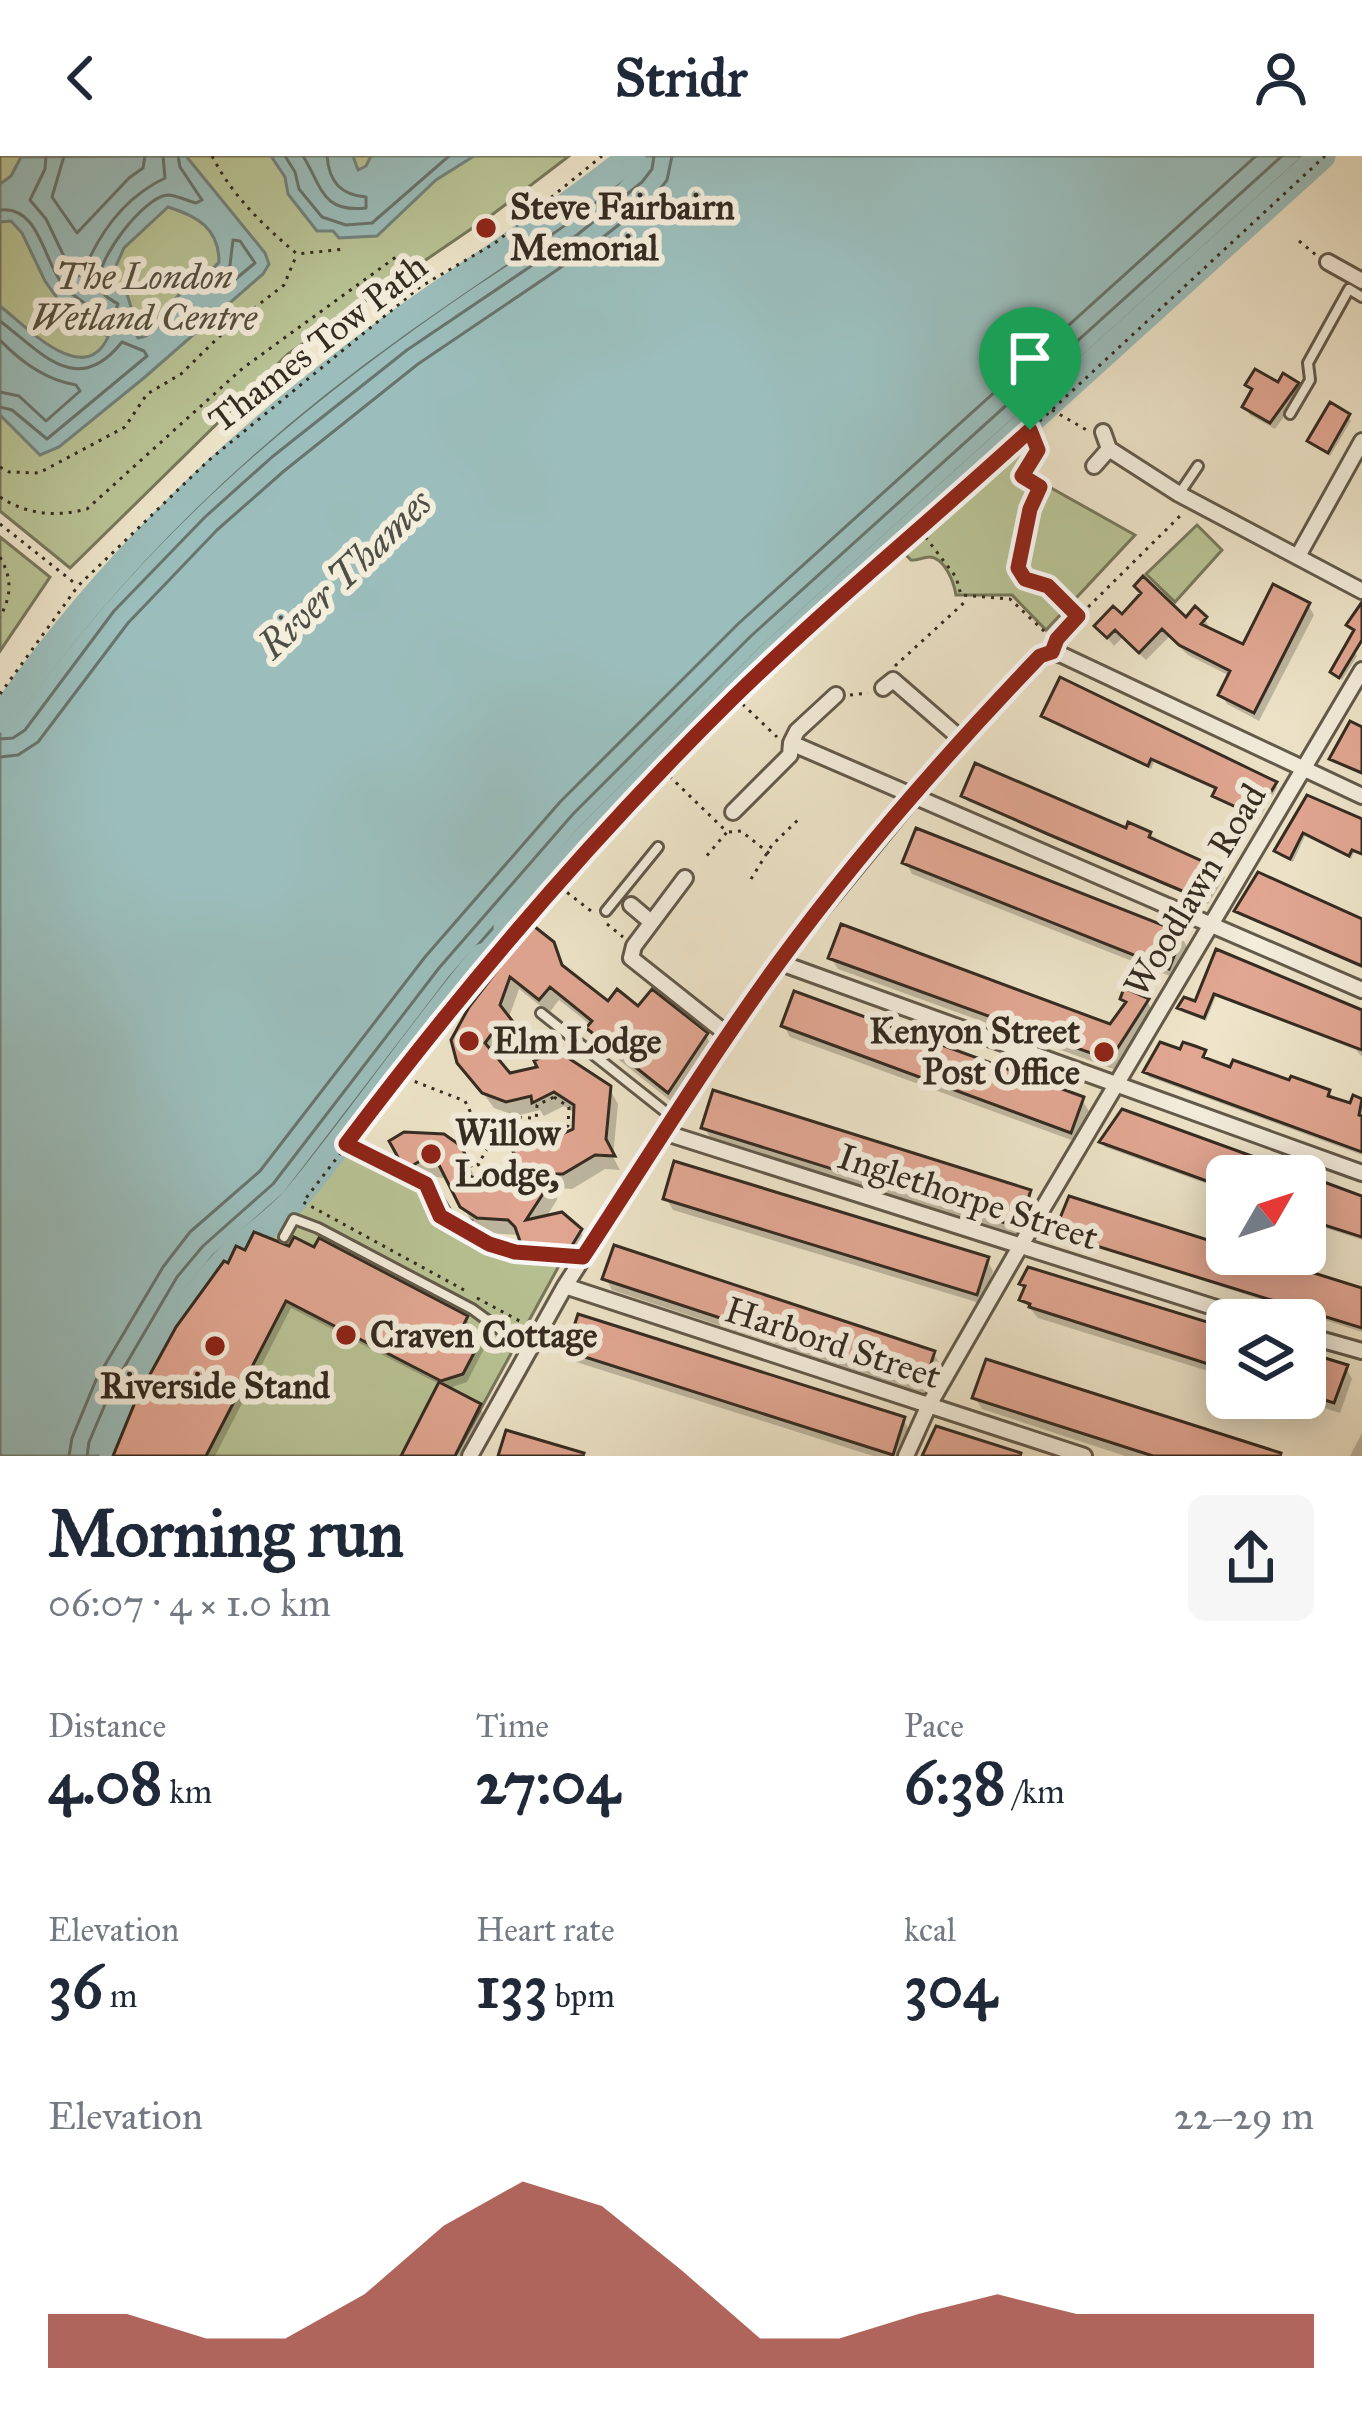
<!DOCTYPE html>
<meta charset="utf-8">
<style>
:root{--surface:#fff;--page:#f6f6f7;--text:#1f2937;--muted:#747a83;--accent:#8f2418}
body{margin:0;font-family:"IM FELL Great Primer",serif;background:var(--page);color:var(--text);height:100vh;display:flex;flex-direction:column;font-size:45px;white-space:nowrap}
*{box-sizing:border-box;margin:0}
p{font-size:39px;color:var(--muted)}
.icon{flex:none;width:66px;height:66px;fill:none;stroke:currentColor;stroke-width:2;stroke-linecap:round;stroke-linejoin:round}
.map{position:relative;height:1300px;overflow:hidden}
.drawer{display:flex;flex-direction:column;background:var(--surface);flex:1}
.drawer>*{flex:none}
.needle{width:78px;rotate:51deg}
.fabs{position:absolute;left:1206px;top:999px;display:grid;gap:24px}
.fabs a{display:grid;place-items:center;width:120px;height:120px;border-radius:18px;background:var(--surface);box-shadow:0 6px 30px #0003;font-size:60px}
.pin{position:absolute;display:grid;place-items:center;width:102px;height:102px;color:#fff;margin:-123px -51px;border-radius:50% 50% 50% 0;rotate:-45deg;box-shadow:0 0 12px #0007}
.pin .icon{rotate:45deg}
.round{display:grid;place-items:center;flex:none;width:126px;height:126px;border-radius:18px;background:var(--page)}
.summary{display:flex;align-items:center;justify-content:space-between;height:204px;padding:0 48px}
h1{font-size:66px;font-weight:800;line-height:90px}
.metrics{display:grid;grid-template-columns:repeat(3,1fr);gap:18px;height:204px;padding:12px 48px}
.metrics div{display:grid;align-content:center}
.metrics b{font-size:60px;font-weight:800}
.metrics small{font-size:33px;font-weight:400}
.metrics p{font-size:33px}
.chart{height:336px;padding:24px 48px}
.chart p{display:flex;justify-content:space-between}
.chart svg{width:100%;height:216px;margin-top:12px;fill:var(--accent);opacity:.7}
header{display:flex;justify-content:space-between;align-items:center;height:156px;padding:0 48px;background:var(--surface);font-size:54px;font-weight:800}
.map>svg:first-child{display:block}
.green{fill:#b9c496;stroke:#76785c;stroke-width:3}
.water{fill:#9bbebc;stroke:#72837e;stroke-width:3;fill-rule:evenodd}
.shadow{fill:#0003}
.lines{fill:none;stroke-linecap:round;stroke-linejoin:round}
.shore{stroke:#68746e;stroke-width:3}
.river{stroke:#9bbebc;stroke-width:27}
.building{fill:#e2a793;stroke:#342b21;stroke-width:3}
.lane-casing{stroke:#625a4b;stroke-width:14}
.street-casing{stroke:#625a4b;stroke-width:20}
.path{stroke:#342b21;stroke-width:3;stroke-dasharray:3 6;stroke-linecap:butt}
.lane{stroke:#f4eedd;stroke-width:8}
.street{stroke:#f4eedd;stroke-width:14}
.route-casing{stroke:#fff;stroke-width:24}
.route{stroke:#8f2418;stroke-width:15}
.poi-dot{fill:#8f2418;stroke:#f4eedd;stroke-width:4.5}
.labels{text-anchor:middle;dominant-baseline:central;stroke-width:12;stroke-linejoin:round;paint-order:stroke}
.poi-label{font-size:36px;font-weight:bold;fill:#342b21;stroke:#f4eedd;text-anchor:start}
.park-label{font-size:36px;font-style:italic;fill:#55513e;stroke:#f4eedd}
.street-label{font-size:36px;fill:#342b21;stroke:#f4eedd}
.water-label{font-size:39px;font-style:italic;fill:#4e5048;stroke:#f4eedd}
</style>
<header><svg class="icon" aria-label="back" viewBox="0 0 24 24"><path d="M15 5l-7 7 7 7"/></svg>Stridr<svg class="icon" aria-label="person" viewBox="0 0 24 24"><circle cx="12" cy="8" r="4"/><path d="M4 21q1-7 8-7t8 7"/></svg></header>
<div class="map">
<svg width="1362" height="1300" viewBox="0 0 1362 1300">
<rect width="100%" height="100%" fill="#eee5ca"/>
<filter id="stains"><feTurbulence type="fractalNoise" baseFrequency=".00167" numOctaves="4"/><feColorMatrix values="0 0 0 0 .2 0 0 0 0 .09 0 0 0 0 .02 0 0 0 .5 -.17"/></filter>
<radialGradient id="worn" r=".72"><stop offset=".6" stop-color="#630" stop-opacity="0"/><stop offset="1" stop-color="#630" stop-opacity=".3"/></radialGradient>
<path class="green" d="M0 0H569L493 58 288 198 70 412 0 355Z
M1026 271C1043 290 1041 299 1028 319L1135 379 1046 474 1012 439H956C954 427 945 401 929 401 923 401 917 405 911 404L902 395 909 389 900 382Z
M1197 369 1222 394 1175 446 1146 418Z
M0 381 50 421 0 495Z
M346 977 408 1018 419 1014C439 1027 446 1049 459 1067L472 1065 473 1084C501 1105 527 1104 561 1106L455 1300H113L136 1244 199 1137 221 1109 293 1046Z"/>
<path class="water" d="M186 0 265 97 269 108 263 118 145 221 59 291 40 299 0 259V150C25 169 84 234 108 181L82 156 60 146 45 125 22 77 11 65 0 66V28L11 20 21 1ZM168 51C197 60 219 72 219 106 204 124 193 125 179 139 163 153 161 179 138 182L126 160 132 154 127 138 112 131 110 123 124 92Z
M271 0H353L358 14 366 10 371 0H474L436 24 377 80 339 82 333 75H317L288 38 285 21Z
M632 0H1322L770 500 593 676 460 829 293 1046 221 1109 199 1137 136 1244 113 1300H0V563L94 437 186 342 254 281 391 172 561 57Z"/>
<path class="shadow" d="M1249 229H1297L1301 237 1275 273 1250 259 1245 251 1253 237Z
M1348 260 1351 265 1330 300 1313 290 1311 285Z
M1308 449 1314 459 1259 565 1227 548 1221 538 1230 520 1188 499 1169 481 1146 504 1122 482 1114 490 1098 470 1122 462 1205 463 1210 473 1244 492Z
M1354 495 1357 500 1342 524 1333 516Z
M1045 560 1275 628 1277 632 1259 663 1218 644V635L1154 606 1151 613Z
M965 640 1149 678 1225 721 1208 748 967 645Z
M1308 643 1362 666V700L1354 696 1351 703 1305 680 1293 706 1280 700 1278 695Z
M906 707 1181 780 1187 791 1175 822 912 718Z
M1238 755 1362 766V812L1241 759Z
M552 788 565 815 608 849 639 855 706 879 714 895 677 950 599 888 592 870 559 844 549 857 519 833 508 864 519 882 507 883 494 902 509 920 609 932 618 948 613 1001 620 1014 605 1013 572 1033 558 1032 557 1044 545 1063 580 1075 589 1090 579 1105 533 1103 519 1079 488 1077 472 1067 449 1023 430 1020 416 1027 393 986 469 1009 478 1029 509 1033 532 985 551 987 575 974 576 958 564 950 544 960 540 954 516 960 494 952 460 906 501 814Z
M1218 796 1362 857V901L1356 894 1216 840 1206 865 1183 856 1181 852 1196 849Z
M831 802 1111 872 1127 850 1123 842 1147 845 1153 856 1116 914 838 813Z
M784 870 1082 944 1089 955 1077 986 790 881Z
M1204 896 1205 905 1328 937 1352 951 1354 943 1362 946V999L1149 921 1146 916 1182 897Z
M704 971 1029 1037 1035 1048 1024 1081 711 983Z
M1102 986 1299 1020H1227V1035L1105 991Z
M1305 1022 1362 1043V1084L1305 1065Z
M666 1042 987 1104 993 1115 983 1148 673 1054Z
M1052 1076 1222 1091 1227 1087V1098H1242L1362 1135V1176Z
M224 1108 466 1162 470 1171 468 1176 481 1183 485 1191 467 1226 446 1233 479 1250 486 1262 466 1300H404L441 1229 291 1152 215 1300H116Z
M606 1123 933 1197 940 1208 930 1239 612 1134Z
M1022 1128 1227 1175V1221L1038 1162 1023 1144 1026 1135Z
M569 1195 903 1263 909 1274 901 1300H873L576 1206Z
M1305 1199 1346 1212 1352 1223 1340 1257 1293 1242H1305Z
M988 1207 1279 1300H1125L982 1253 975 1242Z
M1362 1277V1300H1350Z"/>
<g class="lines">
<path class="shore" d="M46 0 45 13 30 44 46 63 71 115 78 120 83 117C99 77 125 41 165 22L163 0
M64 0 52 41 77 77 129 22 143 12 145 0
M285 0 295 16 299 33 322 61 346 69 372 67 449 0
M303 0C322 30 321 57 366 52V41C341 39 329 26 327 0
M0 54C40 49 44 108 64 130 71 139 101 159 111 163L118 148C110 143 101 139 99 128 95 105 144 40 168 39 176 39 188 45 196 47L202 44 180 11 178 0
M233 84 240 85 255 107 227 130 222 123 230 109Z
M0 165C41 196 77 243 122 186L144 195 147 200 47 283 12 254 0 251
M0 184C21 206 46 224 76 229L80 235 46 265 19 240 0 236
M0 568 15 562C140 384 297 250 477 128 506 109 636 28 638 0
M0 583 13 582 25 574 114 455 205 361 272 301 407 194 577 79 642 26 652 13 654 0
M0 601 18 599 38 586 128 467 217 374 284 315 418 208 588 93 654 41 667 24 672 0
M69 1300 72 1282 96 1224 163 1111 190 1076 260 1015 425 801 560 646 739 467 1256 0
M87 1300 89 1286 112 1232 177 1121 203 1090 273 1028 439 812 573 658 751 480 1282 0
M102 1300 126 1239 189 1130 213 1100 284 1038 450 821 584 668 762 491 1304 0"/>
<path class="river" d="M0 563C107 409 241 279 394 170 474 113 556 61 632 0
M507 772 593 676 770 500 1322 0
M113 1300C138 1234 173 1161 222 1109 244 1084 276 1067 297 1041 361 963 418 879 483 801"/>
</g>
<path class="building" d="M1255 213 1278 226 1283 217 1299 227 1270 267 1242 251 1252 233 1245 229Z
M1330 246 1350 258 1328 297 1307 285Z
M1143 420 1186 461 1195 450 1207 461 1201 468 1243 488 1273 428 1310 447 1254 557 1218 539 1230 515 1179 489 1162 473 1139 497 1115 474 1107 482 1094 470 1113 450 1122 458 1141 437 1134 430Z
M1362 446V484L1339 522 1330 516 1354 474 1346 469Z
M1060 521 1250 613 1277 626 1256 660 1212 640 1216 632 1151 603 1148 610 1041 560Z
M1350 565 1362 571V617L1329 603Z
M975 607 1126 672 1128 666 1151 676 1149 681 1224 715 1206 745 1050 679 961 640Z
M1307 639 1362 663V698L1352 694 1349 700 1303 677 1290 703 1274 695Z
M916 672 1183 777 1169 813 902 707Z
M1258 716 1362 763V810L1234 755Z
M530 767 554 786 562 809 608 845 617 833 638 850 652 833 708 877 668 937 586 872 592 865 550 831 539 844 510 821 500 849 514 867 499 868 485 887 510 917 537 911 534 905 556 894 611 930 606 983 615 1000 595 999 563 1018H551L550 1027 526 1064 562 1056 582 1073 571 1091 521 1088 515 1071 508 1064 477 1062 460 1051 439 1009 420 1005 405 1014 389 985 404 976 444 978 461 990 471 1010 461 1014 484 1029 508 1030 520 1010 510 989 520 974 531 981 536 973 551 983 573 973 574 949 554 936 532 947 531 940 506 946 482 937 457 907 451 884 469 851 499 812 497 810Z
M841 768 1110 868 1126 846 1120 843 1124 832 1149 843 1110 904 828 802Z
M1216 793 1362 854V894L1214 838 1204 862 1177 852 1184 841 1195 845Z
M794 835 1084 941 1071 977 781 870Z
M1160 886 1180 893 1183 886 1195 890 1206 894 1203 901 1230 911 1233 904 1289 924 1291 920 1330 934 1328 940 1350 947 1353 939 1362 943 1359 959 1362 960V996L1143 916Z
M713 934 1031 1034 1020 1068 1018 1071 701 972Z
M1122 953 1304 1019 1303 1020H1227L1226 1032 1099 986Z
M674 1005 989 1101 977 1139 663 1043Z
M1305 1019 1362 1040V1081L1305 1063Z
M1069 1040 1227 1090V1098H1253L1362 1132V1172L1048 1075 1060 1062Z
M254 1076 289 1090 294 1081 314 1091 319 1082 468 1160 463 1170 483 1180 463 1218 441 1225 286 1145 206 1300H113L136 1244 176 1171 224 1105 228 1107 236 1090 245 1094Z
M614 1089 935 1195 924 1229 602 1123Z
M1028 1111 1227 1172V1214L1029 1151 1030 1148 1019 1144 1025 1130 1019 1128Z
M578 1158 905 1261 893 1299 566 1195Z
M1305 1196 1348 1209 1334 1247 1305 1238Z
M986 1203 1281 1297 1280 1300H1153L972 1242Z
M439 1226 481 1248 455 1300H401Z
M936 1270 1021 1297 1020 1300H922Z
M506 1274 584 1297 583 1300H498Z"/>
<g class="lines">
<defs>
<path id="lane" d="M1290 258 1310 224 1308 207 1349 133 1362 141
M1179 338 1198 310
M1053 495 1060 480
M606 755 658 691
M541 857 672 961
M284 1081 294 1063 318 1072 472 1153 528 1194
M489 1087 515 1096 581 1101"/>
<path id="street" d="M1328 106 1362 125
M1103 276 1109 293 1179 338 1362 435
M1094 310 1109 293
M1298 400 1362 285
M883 532 893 524 961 583
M836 539 797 575 791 587 1362 834
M733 656 790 599 791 587
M685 722 634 790 631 802 728 879
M631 749 651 766
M781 803 789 810 1362 1017
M663 976 1254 1164
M565 1130 1084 1300
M1305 1179 1362 1195
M470 1300 565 1130 699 922 781 803 961 583 1040 501 1049 496 1062 499 1362 640
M906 1300 929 1249 1021 1089 1362 514"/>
</defs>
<use href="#lane" class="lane-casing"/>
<use href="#street" class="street-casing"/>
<path class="path" d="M212 0C233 41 263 69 297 98L345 93
M1299 85 1316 99
M1052 254 1090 276
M1030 274 1038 294 1022 320 1040 331 1030 353 1018 412 1025 423 1048 430 1077 459
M0 311 9 316 39 317 125 271 147 238 181 218 227 173 284 129 297 98
M0 341C27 359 57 361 87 353L243 212 396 101
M0 368 77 429
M920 374 956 421 961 439 1010 443 1046 477
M0 401C12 422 12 439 0 461
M1069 470 1181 359
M895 510 967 444
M0 538 78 430 208 305 420 131 495 87 602 0
M850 539 868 537
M736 542 777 581
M663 614 727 676 704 703
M729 676 741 675 770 698
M751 723 772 689 800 662
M560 731 595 758
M607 768 623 781
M398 919 465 945 488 992
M554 941 569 951 568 970 552 978 536 968 537 949Z
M474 961 536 962
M348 989 426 1028 440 1060 477 1081
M488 992 507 993 515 1010 505 1025 487 1024 478 1008Z
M464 1134 303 1046 476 821 531 756 559 730 662 612 800 478 987 314 1325 0
M477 1142 527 1169"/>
<use href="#lane" class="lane"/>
<use href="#street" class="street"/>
</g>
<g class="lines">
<defs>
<path id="route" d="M1030 274 1038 294 1022 320 1040 331 1030 353 1018 412 1025 423 1048 430 1078 460 1057 483 1052 496 1040 500C948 596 859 697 780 805 710 901 648 1002 583 1101L515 1096 489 1088 440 1060 426 1028 346 988C465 830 592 681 733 542 828 449 932 364 1030 274Z"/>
</defs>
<use href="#route" class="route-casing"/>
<use href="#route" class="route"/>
</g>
<g class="poi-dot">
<circle cx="486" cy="72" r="12"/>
<circle cx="469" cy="885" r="12"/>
<circle cx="1104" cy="896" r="12"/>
<circle cx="431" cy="998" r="12"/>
<circle cx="346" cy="1179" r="12"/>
<circle cx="215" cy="1190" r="12"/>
</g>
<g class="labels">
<g class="poi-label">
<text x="510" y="51">Steve Fairbairn<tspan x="510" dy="41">Memorial</tspan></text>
<text x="1080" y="875" text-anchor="end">Kenyon Street<tspan x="1080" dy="41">Post Office</tspan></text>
<text x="493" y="885">Elm Lodge</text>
<text x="455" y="977">Willow<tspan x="455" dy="41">Lodge,</tspan></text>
<text x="370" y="1179">Craven Cottage</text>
<text x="215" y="1230" text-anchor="middle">Riverside Stand</text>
</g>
<g class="park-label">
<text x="144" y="121">The London<tspan x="144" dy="41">Wetland Centre</tspan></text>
</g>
<g class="street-label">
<text transform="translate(318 187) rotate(-38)">Thames Tow Path</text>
<text transform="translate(1195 734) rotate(-59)">Woodlawn Road</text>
<text transform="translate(968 1041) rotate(18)">Inglethorpe Street</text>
<text transform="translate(833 1187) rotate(18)">Harbord Street</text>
</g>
<g class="water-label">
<text transform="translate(345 418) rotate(-44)">River Thames</text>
</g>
</g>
<rect width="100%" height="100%" filter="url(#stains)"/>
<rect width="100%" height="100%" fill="url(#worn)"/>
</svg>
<div class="fabs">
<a><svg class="needle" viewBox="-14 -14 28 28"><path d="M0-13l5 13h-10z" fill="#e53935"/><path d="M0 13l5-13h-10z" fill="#747a83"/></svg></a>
<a><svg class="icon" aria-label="layers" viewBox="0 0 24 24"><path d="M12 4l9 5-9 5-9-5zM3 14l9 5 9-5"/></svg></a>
</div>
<div class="pin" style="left:1030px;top:274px;background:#1e9e55"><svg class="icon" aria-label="arrive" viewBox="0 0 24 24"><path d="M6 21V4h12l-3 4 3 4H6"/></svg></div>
</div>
<section class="drawer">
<div class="summary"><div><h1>Morning run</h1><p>06:07 · 4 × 1.0 km</p></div><a class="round"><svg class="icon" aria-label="share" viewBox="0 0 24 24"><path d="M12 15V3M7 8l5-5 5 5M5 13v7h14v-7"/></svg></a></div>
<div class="metrics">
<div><p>Distance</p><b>4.08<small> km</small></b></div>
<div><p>Time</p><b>27:04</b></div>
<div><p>Pace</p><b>6:38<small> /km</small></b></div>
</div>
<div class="metrics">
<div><p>Elevation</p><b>36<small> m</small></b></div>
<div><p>Heart rate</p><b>133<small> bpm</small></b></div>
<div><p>kcal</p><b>304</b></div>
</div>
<div class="chart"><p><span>Elevation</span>22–29 m</p>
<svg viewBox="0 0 160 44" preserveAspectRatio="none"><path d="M0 44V33L10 33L20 38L30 38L40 29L50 15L60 6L70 11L80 24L90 38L100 38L110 33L120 29L130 33L140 33L150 33L160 33V44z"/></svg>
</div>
</section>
